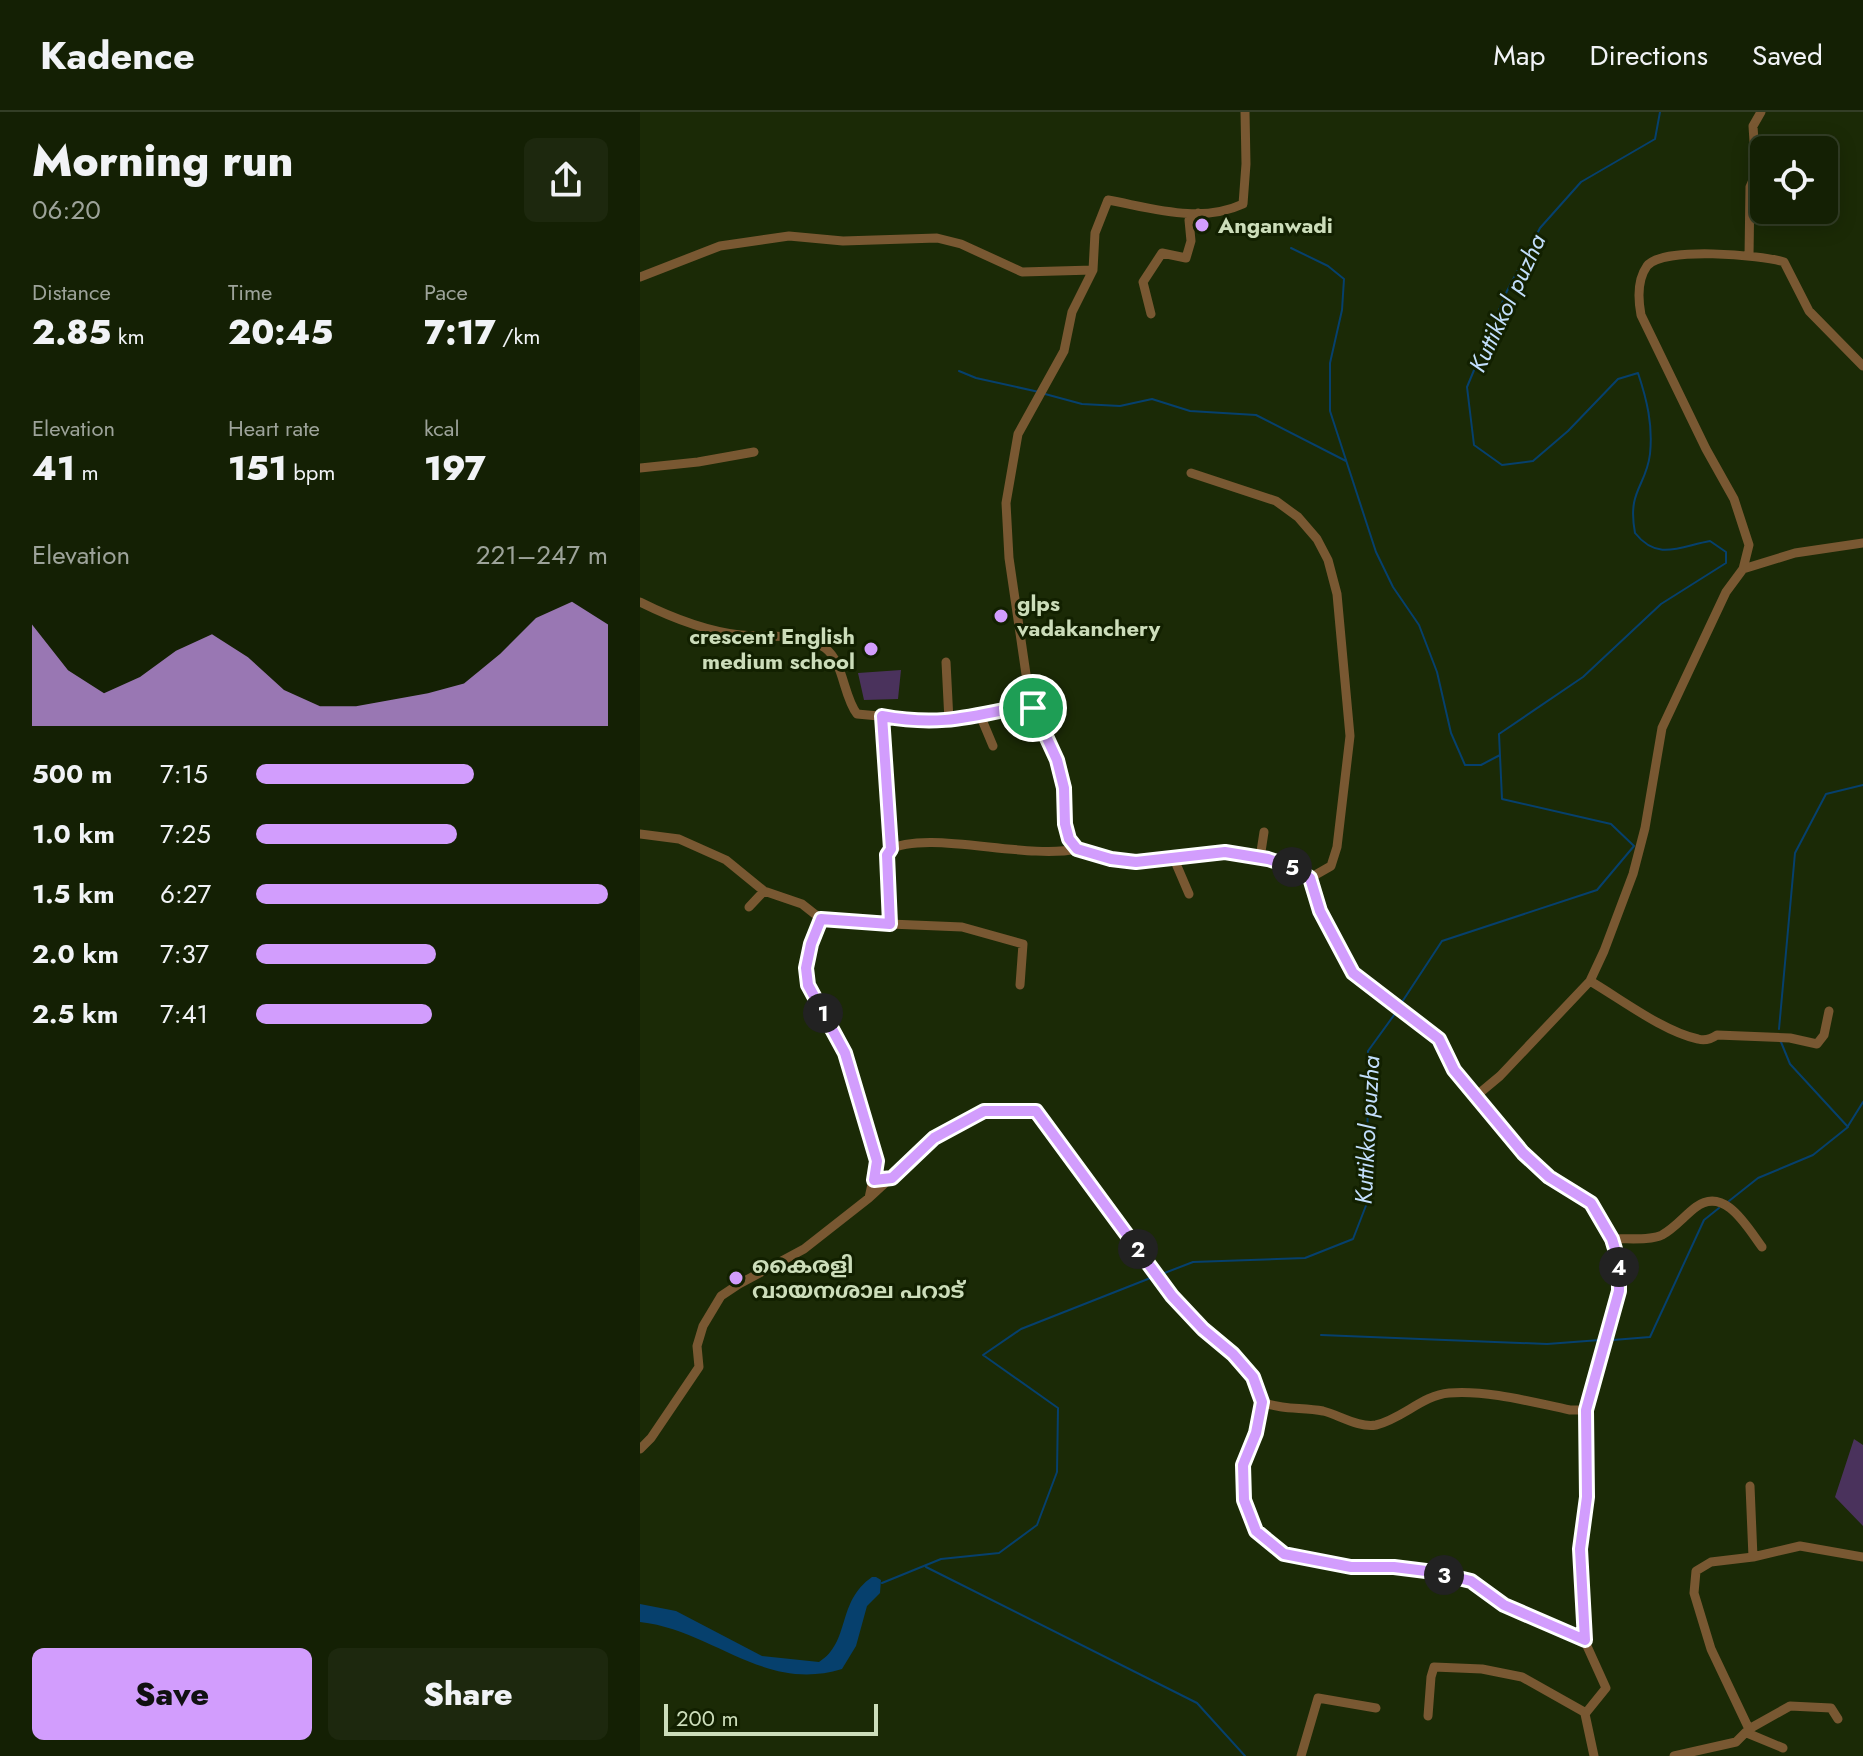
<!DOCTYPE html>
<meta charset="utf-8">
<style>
:root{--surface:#142004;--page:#1d280e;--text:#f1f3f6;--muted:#9da39a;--line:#333e26;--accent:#d29dfd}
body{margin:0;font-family:Jost,"Noto Sans Malayalam",sans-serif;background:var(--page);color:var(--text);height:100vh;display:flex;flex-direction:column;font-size:30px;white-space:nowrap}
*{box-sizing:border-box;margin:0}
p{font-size:26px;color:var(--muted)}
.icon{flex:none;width:44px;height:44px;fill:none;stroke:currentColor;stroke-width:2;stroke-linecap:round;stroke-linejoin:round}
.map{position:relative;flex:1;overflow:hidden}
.panel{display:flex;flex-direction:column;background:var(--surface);width:640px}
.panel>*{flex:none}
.controls{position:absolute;left:1110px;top:24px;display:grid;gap:16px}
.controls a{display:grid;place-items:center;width:88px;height:88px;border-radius:12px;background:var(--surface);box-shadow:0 4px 20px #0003,0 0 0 2px var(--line);font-size:40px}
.scale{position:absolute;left:24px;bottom:20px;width:214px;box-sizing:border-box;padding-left:8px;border:4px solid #ccddba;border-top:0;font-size:22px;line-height:28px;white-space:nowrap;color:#ccddba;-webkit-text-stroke:6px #122000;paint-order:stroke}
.pin{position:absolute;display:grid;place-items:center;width:68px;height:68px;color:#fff;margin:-34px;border:4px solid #fff;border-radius:50%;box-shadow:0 2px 8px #0007}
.km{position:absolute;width:40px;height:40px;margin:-20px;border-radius:50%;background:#222;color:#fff;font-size:22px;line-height:40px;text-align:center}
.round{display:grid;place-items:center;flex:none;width:84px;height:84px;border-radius:12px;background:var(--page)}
.headline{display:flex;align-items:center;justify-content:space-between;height:136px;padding:0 32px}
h1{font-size:44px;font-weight:800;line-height:60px}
.figures{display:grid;grid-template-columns:repeat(3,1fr);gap:12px;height:136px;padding:8px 32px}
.figures div{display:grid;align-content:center}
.figures b{font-size:34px;font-weight:800}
.figures small{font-size:22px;font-weight:400}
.figures p{font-size:22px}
.chart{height:224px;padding:16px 32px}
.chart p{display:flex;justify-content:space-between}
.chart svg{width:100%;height:144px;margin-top:8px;fill:var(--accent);opacity:.7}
.button{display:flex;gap:16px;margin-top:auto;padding:16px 32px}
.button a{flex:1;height:92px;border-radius:12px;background:var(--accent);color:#111;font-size:32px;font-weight:800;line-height:92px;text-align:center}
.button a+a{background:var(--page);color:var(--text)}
ul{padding:0 32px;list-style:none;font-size:26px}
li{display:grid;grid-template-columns:128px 96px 1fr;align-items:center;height:60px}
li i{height:20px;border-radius:10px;background:var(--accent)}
header{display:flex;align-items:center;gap:48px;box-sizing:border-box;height:112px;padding:0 40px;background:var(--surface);border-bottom:2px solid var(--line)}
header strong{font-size:38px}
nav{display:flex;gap:44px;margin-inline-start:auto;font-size:28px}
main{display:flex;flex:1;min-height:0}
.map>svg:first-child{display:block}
.green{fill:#4a325c}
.water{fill:#06406d}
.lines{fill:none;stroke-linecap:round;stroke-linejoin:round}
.stream{stroke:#06406d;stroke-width:2}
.minor{stroke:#795832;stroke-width:9}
.route-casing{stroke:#fff;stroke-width:16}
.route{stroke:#d29dfd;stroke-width:10}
.poi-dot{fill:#d29dfd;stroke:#122000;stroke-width:3}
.labels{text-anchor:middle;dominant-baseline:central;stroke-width:6;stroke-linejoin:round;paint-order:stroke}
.poi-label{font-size:22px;font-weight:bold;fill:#ccddba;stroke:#122000;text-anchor:start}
.water-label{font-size:24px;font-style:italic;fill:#c3dffc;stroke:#122000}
</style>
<header>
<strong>Kadence</strong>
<nav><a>Map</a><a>Directions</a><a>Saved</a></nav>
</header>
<main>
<section class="panel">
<div class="headline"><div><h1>Morning run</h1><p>06:20</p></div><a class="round"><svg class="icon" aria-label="share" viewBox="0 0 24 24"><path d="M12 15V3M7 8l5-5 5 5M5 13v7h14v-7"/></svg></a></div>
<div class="figures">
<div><p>Distance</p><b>2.85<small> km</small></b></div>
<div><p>Time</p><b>20:45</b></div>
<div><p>Pace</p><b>7:17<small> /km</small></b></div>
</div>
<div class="figures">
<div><p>Elevation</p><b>41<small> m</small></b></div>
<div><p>Heart rate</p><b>151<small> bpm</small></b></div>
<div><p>kcal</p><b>197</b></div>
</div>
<div class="chart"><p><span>Elevation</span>221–247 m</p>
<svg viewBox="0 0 160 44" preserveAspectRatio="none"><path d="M0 44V13L10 27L20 34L30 29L40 21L50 16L60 23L70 33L80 38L90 38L100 36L110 34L120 31L130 22L140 11L150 6L160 13V44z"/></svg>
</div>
<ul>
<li><b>500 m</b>7:15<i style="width:62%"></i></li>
<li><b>1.0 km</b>7:25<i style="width:57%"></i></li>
<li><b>1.5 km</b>6:27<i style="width:100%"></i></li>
<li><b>2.0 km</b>7:37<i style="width:51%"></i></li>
<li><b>2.5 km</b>7:41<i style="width:50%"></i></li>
</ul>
<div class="button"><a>Save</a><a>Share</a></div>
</section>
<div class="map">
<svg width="1223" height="1644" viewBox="0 0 1223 1644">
<rect width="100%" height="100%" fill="#1b2a06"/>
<path class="green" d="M261 558 258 587 224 588 218 561Z
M1214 1327 1223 1333V1414L1195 1385Z"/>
<path class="water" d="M232 1465H236L241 1468 240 1481 227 1494 216 1534 202 1557C124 1581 73 1518 0 1510V1492L36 1499 122 1544 179 1550C211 1530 196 1490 232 1465Z"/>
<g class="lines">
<path class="stream" d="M651 136 688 154 704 167 702 198 690 251V299L736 440 753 475 779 513 797 560 811 621 825 653H841L860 643
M319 259 336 266 399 280
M405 282 442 292 480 294 512 287 550 299 616 303 706 349
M760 893 802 829 957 778 994 734 971 712 862 687 859 622 943 565 1021 492 1086 451V440L1070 429C1041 434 1018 450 995 421 987 378 1006 375 1010 342 1013 313 1007 288 998 261L978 267 928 319 893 349 862 353 834 333 827 275 867 179 900 116 941 70 1015 27 1020 0
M1139 917 1155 741 1186 682 1223 673
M1208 1014 1223 990
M1089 1089 1118 1066 1173 1043 1208 1015 1150 952 1141 930
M522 1162 553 1150 665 1146 713 1127 727 1091 728 939 757 899
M681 1223 907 1232 960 1228
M973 1228 1010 1225 1064 1108 1079 1096
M286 1455 557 1591 605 1644
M242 1471 301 1447 359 1441 397 1413 417 1360 418 1296 343 1243 381 1217 513 1165"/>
<path class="minor" d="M1109 144 1110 75 1116 61 1113 14 1121 0
M0 165 80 134 149 124 203 129 297 126 321 132 382 160 453 158
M511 202 503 170 522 141 546 146 551 129 549 108 558 101
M0 356 58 350 114 340
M551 361 636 389 658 405 677 427 688 448 697 482 710 624 697 735 691 754 670 766
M1103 457 1109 433 1094 387 1066 337 1001 203C998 187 997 168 1007 154 1022 134 1122 143 1144 150L1169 199 1223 254
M0 490C30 505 66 519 100 523 126 526 163 519 185 536 204 550 203 584 217 602L304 610 378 595 393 596 417 648 424 676 425 712 429 727 437 737 471 747 496 750 585 740 628 747 656 756 670 766 680 799 713 861 799 927 814 958 883 1041 909 1065 951 1091 972 1127 979 1150V1179L946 1298 947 1385 940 1437 942 1523 966 1576 945 1602 954 1644
M306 550 309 609
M393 596 387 569 369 446 366 391 378 322 424 239 432 200 453 158 455 121 468 88C512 96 560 112 603 92L606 52 605 0
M340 603 353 634
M242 604 251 737
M0 722 39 727 86 748 124 779 162 792 181 807
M620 746 624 720
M534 747 549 782
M109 795 124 779
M250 812 322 815 383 832 380 873
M950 869C981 887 1024 920 1058 927 1065 929 1071 927 1077 923L1150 926 1177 932 1184 923 1189 899
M836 984 860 964 950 869 964 839 993 762 1005 716 1022 616 1086 480 1103 457 1155 441 1223 431
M229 1086 294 1026 344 999H396L532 1184 563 1217 593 1242 613 1265 622 1290 616 1321 603 1353 604 1388 616 1419 644 1442 711 1455H754L794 1460 831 1469 864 1493 945 1528
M972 1127C986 1126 1010 1129 1022 1123 1035 1116 1045 1103 1056 1095 1085 1074 1107 1115 1122 1135
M622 1290C642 1298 662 1295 683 1299 699 1303 719 1316 736 1313 762 1307 783 1283 809 1281 849 1278 891 1290 930 1298H946
M0 1337 11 1326 59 1255 57 1234 63 1214 81 1184 99 1172 164 1137 229 1086 237 1049 205 941 168 873 166 856 171 832 181 807 250 812 247 743 248 738C288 717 384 748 437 737
M1110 1374 1113 1445
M788 1604 791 1565 794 1555 842 1557 882 1565 946 1601
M1109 1617 1150 1594 1191 1596 1198 1607
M1107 1621 1143 1636
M661 1644 678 1586 736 1596
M1034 1644 1096 1630 1109 1617 1071 1537 1054 1481 1056 1459 1071 1450 1113 1445 1160 1434 1223 1445"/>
</g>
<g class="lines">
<defs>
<path id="route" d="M378 595 393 596 417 648 424 676 425 712 429 727 437 737 471 747 496 750 585 740 628 747 656 756 670 766 680 799 713 861 799 927 814 958 883 1041 909 1065 951 1091 972 1127 979 1150V1179L946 1298 947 1385 940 1437 945 1528 864 1493 831 1469 794 1460 754 1455H711L644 1442 616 1419 604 1388 603 1353 616 1321 622 1290 613 1265 593 1242 563 1217 532 1184 396 999H344L294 1026 252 1066 234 1068 237 1049 205 941 168 873 166 856 171 832 181 807 250 812 247 743 251 737 242 604C297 614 325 606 378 595Z"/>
</defs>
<use href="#route" class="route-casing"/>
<use href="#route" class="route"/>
</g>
<g class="poi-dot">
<circle cx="562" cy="113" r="8"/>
<circle cx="361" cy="504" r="8"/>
<circle cx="231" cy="537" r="8"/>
<circle cx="96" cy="1166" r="8"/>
</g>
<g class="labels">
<g class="poi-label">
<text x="578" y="113">Anganwadi</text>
<text x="377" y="491">glps<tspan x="377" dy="25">vadakanchery</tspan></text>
<text x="215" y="524" text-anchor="end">crescent English<tspan x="215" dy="25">medium school</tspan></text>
<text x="112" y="1153">കൈരളി<tspan x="112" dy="25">വായനശാല പറാട്</tspan></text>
</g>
<g class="water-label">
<text transform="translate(867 191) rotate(-65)">Kuttikkol puzha</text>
<text transform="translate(727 1018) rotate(-87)">Kuttikkol puzha</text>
</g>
</g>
</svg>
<div class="controls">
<a><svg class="icon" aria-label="locate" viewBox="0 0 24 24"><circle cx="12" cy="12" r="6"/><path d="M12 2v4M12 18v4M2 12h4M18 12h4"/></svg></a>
</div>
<div class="scale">200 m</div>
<div class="pin" style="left:393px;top:596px;background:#1e9e55"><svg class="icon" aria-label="arrive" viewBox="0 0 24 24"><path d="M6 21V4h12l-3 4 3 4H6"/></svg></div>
<b class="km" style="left:183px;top:901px">1</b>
<b class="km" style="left:498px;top:1137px">2</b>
<b class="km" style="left:804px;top:1463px">3</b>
<b class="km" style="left:979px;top:1155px">4</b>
<b class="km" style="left:652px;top:755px">5</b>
</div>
</main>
